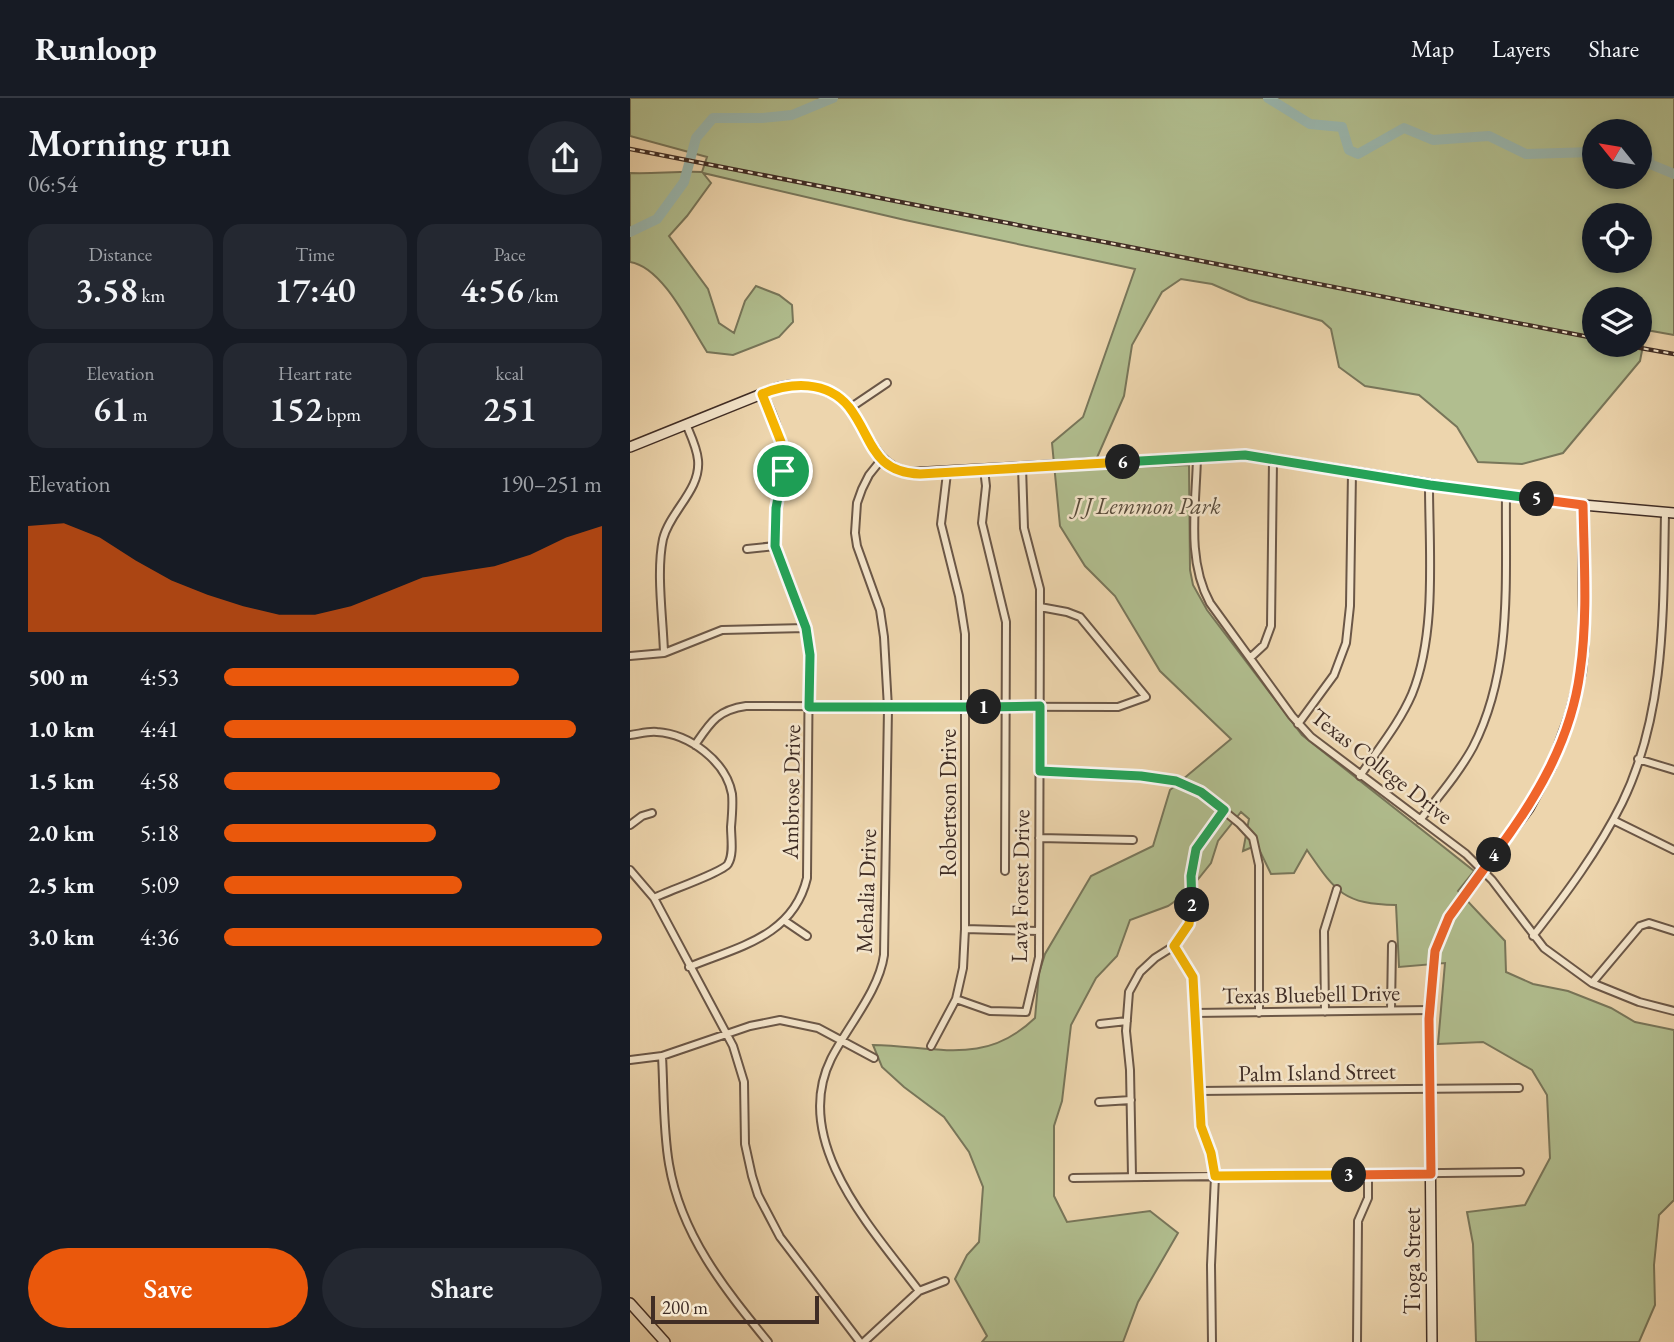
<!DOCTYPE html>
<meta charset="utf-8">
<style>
:root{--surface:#171b24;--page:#242831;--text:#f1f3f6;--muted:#9ea1a6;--line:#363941;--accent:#ea580c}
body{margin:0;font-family:"EB Garamond",serif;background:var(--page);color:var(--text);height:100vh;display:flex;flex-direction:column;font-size:26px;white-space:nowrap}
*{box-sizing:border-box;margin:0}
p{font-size:23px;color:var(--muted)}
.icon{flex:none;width:38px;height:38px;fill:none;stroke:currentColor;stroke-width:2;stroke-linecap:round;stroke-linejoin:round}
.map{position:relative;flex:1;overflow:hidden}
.drawer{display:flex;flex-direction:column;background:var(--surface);width:630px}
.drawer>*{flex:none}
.needle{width:46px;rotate:300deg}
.tools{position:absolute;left:952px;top:21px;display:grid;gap:14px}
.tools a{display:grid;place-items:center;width:70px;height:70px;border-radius:50%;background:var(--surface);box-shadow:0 4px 10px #0003;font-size:35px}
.scale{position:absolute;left:21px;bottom:18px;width:168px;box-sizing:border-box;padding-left:7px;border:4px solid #402d25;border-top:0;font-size:19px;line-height:24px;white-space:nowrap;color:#402d25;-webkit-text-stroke:5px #f3e4ca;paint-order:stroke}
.pin{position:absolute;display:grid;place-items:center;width:60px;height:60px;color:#fff;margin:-30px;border:4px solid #fff;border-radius:50%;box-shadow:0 2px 7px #0007}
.km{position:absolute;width:35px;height:35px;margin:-18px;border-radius:50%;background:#222;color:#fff;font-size:19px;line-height:35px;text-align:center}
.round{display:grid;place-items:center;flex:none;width:74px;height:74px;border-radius:37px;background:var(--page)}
.summary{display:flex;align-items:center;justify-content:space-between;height:119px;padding:0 28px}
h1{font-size:38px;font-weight:600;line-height:52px}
.metrics{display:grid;grid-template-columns:repeat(3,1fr);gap:10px;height:119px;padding:7px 28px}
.metrics div{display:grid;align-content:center;border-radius:18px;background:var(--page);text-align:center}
.metrics b{font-size:35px;font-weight:600}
.metrics small{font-size:19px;font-weight:400}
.metrics p{font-size:19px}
.chart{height:196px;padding:14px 28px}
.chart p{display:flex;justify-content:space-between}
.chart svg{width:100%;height:126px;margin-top:7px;fill:var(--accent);opacity:.7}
.button{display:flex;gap:14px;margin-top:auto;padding:14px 28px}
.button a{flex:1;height:80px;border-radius:42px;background:var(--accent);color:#fff;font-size:28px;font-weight:600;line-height:80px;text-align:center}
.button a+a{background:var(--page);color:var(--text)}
ul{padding:0 28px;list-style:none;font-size:23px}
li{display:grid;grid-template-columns:112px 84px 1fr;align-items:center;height:52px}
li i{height:18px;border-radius:9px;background:var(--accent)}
header{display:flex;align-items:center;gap:42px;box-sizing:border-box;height:98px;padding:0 35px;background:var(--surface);border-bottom:2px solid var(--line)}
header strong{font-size:33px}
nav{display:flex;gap:38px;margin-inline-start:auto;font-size:24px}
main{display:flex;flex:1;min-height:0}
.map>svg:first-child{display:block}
.green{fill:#b1be8f;stroke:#78765a;stroke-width:2;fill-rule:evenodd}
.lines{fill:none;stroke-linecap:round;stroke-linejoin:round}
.river{stroke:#9ab8b0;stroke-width:10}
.street-casing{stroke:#6b5747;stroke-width:10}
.secondary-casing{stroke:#402d25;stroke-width:12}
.street{stroke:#f3e4ca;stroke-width:6}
.secondary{stroke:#f3e4ca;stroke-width:9}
.rail-casing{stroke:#402d25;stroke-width:4.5}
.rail{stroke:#f3e4ca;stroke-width:2;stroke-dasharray:5;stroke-linecap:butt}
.split-1-casing{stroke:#fff;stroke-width:14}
.split-2-casing{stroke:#fff;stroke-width:14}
.split-3-casing{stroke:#fff;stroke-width:14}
.split-4-casing{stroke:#fff;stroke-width:14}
.split-5-casing{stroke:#fff;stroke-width:14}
.split-6-casing{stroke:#fff;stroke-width:14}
.split-7-casing{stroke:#fff;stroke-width:14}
.split-1{stroke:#22a559;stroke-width:9}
.split-2{stroke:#22a559;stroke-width:9}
.split-3{stroke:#f5b400;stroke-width:9}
.split-4{stroke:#f0652b;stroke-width:9}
.split-5{stroke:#f0652b;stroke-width:9}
.split-6{stroke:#22a559;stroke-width:9}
.split-7{stroke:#f5b400;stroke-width:9}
.labels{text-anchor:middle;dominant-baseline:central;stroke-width:5;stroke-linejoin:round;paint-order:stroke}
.park-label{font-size:23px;font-style:italic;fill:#574a3a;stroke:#f3e4ca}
.street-label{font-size:23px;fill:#402d25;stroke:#f3e4ca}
</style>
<header>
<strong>Runloop</strong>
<nav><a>Map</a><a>Layers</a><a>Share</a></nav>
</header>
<main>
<section class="drawer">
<div class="summary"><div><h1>Morning run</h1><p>06:54</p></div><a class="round"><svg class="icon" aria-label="share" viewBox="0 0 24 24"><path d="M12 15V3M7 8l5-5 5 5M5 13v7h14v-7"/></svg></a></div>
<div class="metrics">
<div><p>Distance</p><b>3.58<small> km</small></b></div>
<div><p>Time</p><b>17:40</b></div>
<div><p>Pace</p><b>4:56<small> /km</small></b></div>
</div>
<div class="metrics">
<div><p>Elevation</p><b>61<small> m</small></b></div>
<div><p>Heart rate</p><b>152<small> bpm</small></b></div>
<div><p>kcal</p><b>251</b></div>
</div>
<div class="chart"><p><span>Elevation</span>190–251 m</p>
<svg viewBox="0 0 160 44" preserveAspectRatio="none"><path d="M0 44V7L10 6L20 11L30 19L40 26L50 31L60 35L70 38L80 38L90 35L100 30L110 25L120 23L130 21L140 17L150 11L160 7V44z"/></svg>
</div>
<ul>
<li><b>500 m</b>4:53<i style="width:78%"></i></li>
<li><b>1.0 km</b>4:41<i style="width:93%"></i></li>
<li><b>1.5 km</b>4:58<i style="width:73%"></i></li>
<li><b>2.0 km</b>5:18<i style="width:56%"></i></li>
<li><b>2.5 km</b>5:09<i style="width:63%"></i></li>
<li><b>3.0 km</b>4:36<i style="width:100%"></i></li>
</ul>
<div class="button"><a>Save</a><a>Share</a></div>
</section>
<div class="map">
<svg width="1044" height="1244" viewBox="0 0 1044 1244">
<rect width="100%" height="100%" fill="#edd5ad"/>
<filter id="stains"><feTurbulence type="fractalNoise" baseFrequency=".00286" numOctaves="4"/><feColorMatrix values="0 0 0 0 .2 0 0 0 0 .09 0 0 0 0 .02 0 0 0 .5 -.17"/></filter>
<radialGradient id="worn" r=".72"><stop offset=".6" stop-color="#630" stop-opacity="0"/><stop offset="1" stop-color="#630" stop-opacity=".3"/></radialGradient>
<path class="green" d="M0 0H1044V237L1016 232 1010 263 933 355 892 366 848 364 827 329 789 297 735 288 709 269 701 231 692 223 619 202 582 186 551 181 532 194 502 247 494 298 462 371 559 367 560 472 563 487 577 512 672 637 844 773 828 793 875 843 876 874 903 886 938 893 981 910 1005 924 1044 932V1102L1029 1117 1024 1167 1025 1207 1009 1244H846L843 1146 837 1114 895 1107 920 1060 917 997 902 972 853 944 808 946 815 865 769 869 766 807C713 806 706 794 677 752L664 775 641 776 627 747 613 753 619 721 611 714 588 743 581 765 557 795 538 808 500 822 487 858 466 880 441 927 432 1003 424 1028V1098L437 1124 520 1113 548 1135 508 1204 493 1244H352L357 1238 325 1181 337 1157 349 1144 353 1089 339 1054 314 1019 274 989 252 969 243 947C306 948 354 969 405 920L409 875 415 856 461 778 523 748 540 692 601 641 530 573 485 498 455 468 430 428 422 345 453 319 505 171 275 122 73 75 81 85 57 118 39 138 78 191 89 225 104 235 115 203 126 188 149 197 162 207 163 224 149 239 103 257 77 254C60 228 33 169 0 164V75C24 76 47 73 72 74L77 59 0 38ZM964 33H1010V79H964ZM964 117H1010V163H964ZM964 201H1010V247H964Z"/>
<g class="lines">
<path class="river" d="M638 0 680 26 712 29 719 52 728 56 774 30 803 42 859 38 896 56 964 54
M1010 45 1016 49 1020 66 1044 76
M0 134 27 121 54 84 66 40 83 20H132L162 17 203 0"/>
<defs>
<path id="street" d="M220 310 257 285
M567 359C566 408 556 461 580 505L662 618 681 639 836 756 862 782 914 850 962 885 1009 904 1044 913
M251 362 239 377 232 391 227 405 225 435 227 448 250 512 254 539 258 610 254 857C249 893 217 929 201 961 160 1044 243 1132 289 1193
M354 371 356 388 352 425 376 524 375 773
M117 451 145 448
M34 555C33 520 26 474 33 441 40 413 71 392 68 362 67 350 61 338 56 326
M0 558 34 555 92 532 176 530
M620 560 634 547 641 528 643 362
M668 626 704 577 716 545 720 508 722 374
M0 637C9 636 18 633 27 634 59 636 96 663 102 696 103 706 102 718 101 729 101 740 104 756 98 766 93 774 38 793 24 800
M65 647C80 625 87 612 116 608L488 609 516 599 450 519 437 514 410 509
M1008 661 1044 672
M409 673 511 678 546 683 571 694 610 726 623 740 629 767V915
M730 678C748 651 769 626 782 596 807 535 799 452 799 387
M790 722C808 699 829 675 843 649 883 571 875 482 876 397
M983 722 1044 752
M0 727 12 718 22 715
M409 740 503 742
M0 772 24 800 103 948 114 984 115 1046 122 1078 128 1097 150 1139 230 1244
M155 823 177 838
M335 831 409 833
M903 838C936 796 968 753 992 705 1036 615 1033 512 1035 415
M544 848 563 879 571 1028 581 1055 585 1078 581 1167 582 1244
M59 869C107 849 163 839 177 780L179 550C178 538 175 525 171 513 163 491 149 472 145 448 142 423 151 398 153 373 155 346 145 319 133 296
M962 885 1010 828 1019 825 1044 833
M326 901 360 913 396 914 409 859 410 491 394 430 392 369
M761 912 762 847
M695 914 694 833 707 791
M563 915 800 912
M470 926 497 923
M301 948 326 901 333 870 335 831V536L329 498 311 426 317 375
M32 958C34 994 33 1031 39 1066 51 1137 94 1190 138 1244
M0 962 32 958 120 928 150 922 188 930 244 960
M569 993 889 990
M469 1004 501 1002
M502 1078 500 972 496 933 499 894 510 874 525 860 544 848 559 826 562 805 561 778 567 752 594 712
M443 1080 890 1074
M234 1244 289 1193 315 1183
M727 1244 728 1123 738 1100V1076"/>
<path id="secondary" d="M0 349 144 291C169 283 202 287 219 309 239 335 243 367 279 375L615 357 837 392 953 407 1044 415
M0 1205 35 1244
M802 1244 799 921 805 853 819 819 899 710 921 669 940 617 951 575 954 546 953 407"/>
</defs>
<use href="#street" class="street-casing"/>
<use href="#secondary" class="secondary-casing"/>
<use href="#street" class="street"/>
<use href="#secondary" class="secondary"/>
<defs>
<path id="rail" d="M0 51 964 240
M994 247 1044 256"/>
</defs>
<use href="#rail" class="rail-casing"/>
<use href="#rail" class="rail"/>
</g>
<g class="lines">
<defs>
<path id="split-1" d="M153 373 146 410 145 448 176 530 180 557 179 609H354"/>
<path id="split-2" d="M354 609 410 608V673L511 678 546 683 571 694 594 712 566 751 561 778 562 807"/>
<path id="split-3" d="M562 807 559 826 544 848 563 879 571 1028 581 1055 585 1078 719 1077"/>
<path id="split-4" d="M719 1077 801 1076 799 921 805 853 819 819 864 757"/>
<path id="split-5" d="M864 757C905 703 941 643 950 574 958 519 954 462 953 407L907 401"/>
<path id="split-6" d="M493 364 615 357 800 387 907 401"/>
<path id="split-7" d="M153 373 151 344 132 296C161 284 197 282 219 309 243 340 241 374 290 376L493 364"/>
</defs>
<use href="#split-1" class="split-1-casing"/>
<use href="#split-2" class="split-2-casing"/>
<use href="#split-3" class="split-3-casing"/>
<use href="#split-4" class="split-4-casing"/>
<use href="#split-5" class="split-5-casing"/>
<use href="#split-6" class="split-6-casing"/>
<use href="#split-7" class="split-7-casing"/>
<use href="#split-1" class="split-1"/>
<use href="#split-2" class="split-2"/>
<use href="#split-3" class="split-3"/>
<use href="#split-4" class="split-4"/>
<use href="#split-5" class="split-5"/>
<use href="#split-6" class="split-6"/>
<use href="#split-7" class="split-7"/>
</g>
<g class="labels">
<g class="park-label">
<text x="517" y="408">J J Lemmon Park</text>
</g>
<g class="street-label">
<text transform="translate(752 668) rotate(38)">Texas College Drive</text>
<text transform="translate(161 694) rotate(-89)">Ambrose Drive</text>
<text transform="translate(318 705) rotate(-90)">Robertson Drive</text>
<text transform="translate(390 788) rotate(-89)">Lava Forest Drive</text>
<text transform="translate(236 793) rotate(-88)">Mehalia Drive</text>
<text transform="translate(681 896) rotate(-1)">Texas Bluebell Drive</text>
<text transform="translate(687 974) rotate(-1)">Palm Island Street</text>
<text transform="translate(782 1163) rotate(-90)">Tioga Street</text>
</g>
</g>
<rect width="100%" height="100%" filter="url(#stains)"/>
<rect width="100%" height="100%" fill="url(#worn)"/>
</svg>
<div class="tools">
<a><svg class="needle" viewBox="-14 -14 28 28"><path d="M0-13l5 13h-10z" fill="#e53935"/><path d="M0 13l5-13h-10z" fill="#9ea1a6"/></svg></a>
<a><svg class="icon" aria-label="locate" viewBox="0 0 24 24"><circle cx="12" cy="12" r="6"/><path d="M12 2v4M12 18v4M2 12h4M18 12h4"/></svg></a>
<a><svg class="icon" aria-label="layers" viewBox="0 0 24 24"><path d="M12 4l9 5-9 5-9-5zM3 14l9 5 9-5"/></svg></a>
</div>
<div class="scale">200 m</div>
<div class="pin" style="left:153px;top:373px;background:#1e9e55"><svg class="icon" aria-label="arrive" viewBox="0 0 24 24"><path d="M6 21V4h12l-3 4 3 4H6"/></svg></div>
<b class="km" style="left:354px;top:609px">1</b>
<b class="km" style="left:562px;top:807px">2</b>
<b class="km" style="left:719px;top:1077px">3</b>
<b class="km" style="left:864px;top:757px">4</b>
<b class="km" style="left:907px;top:401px">5</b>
<b class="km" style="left:493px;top:364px">6</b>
</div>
</main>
